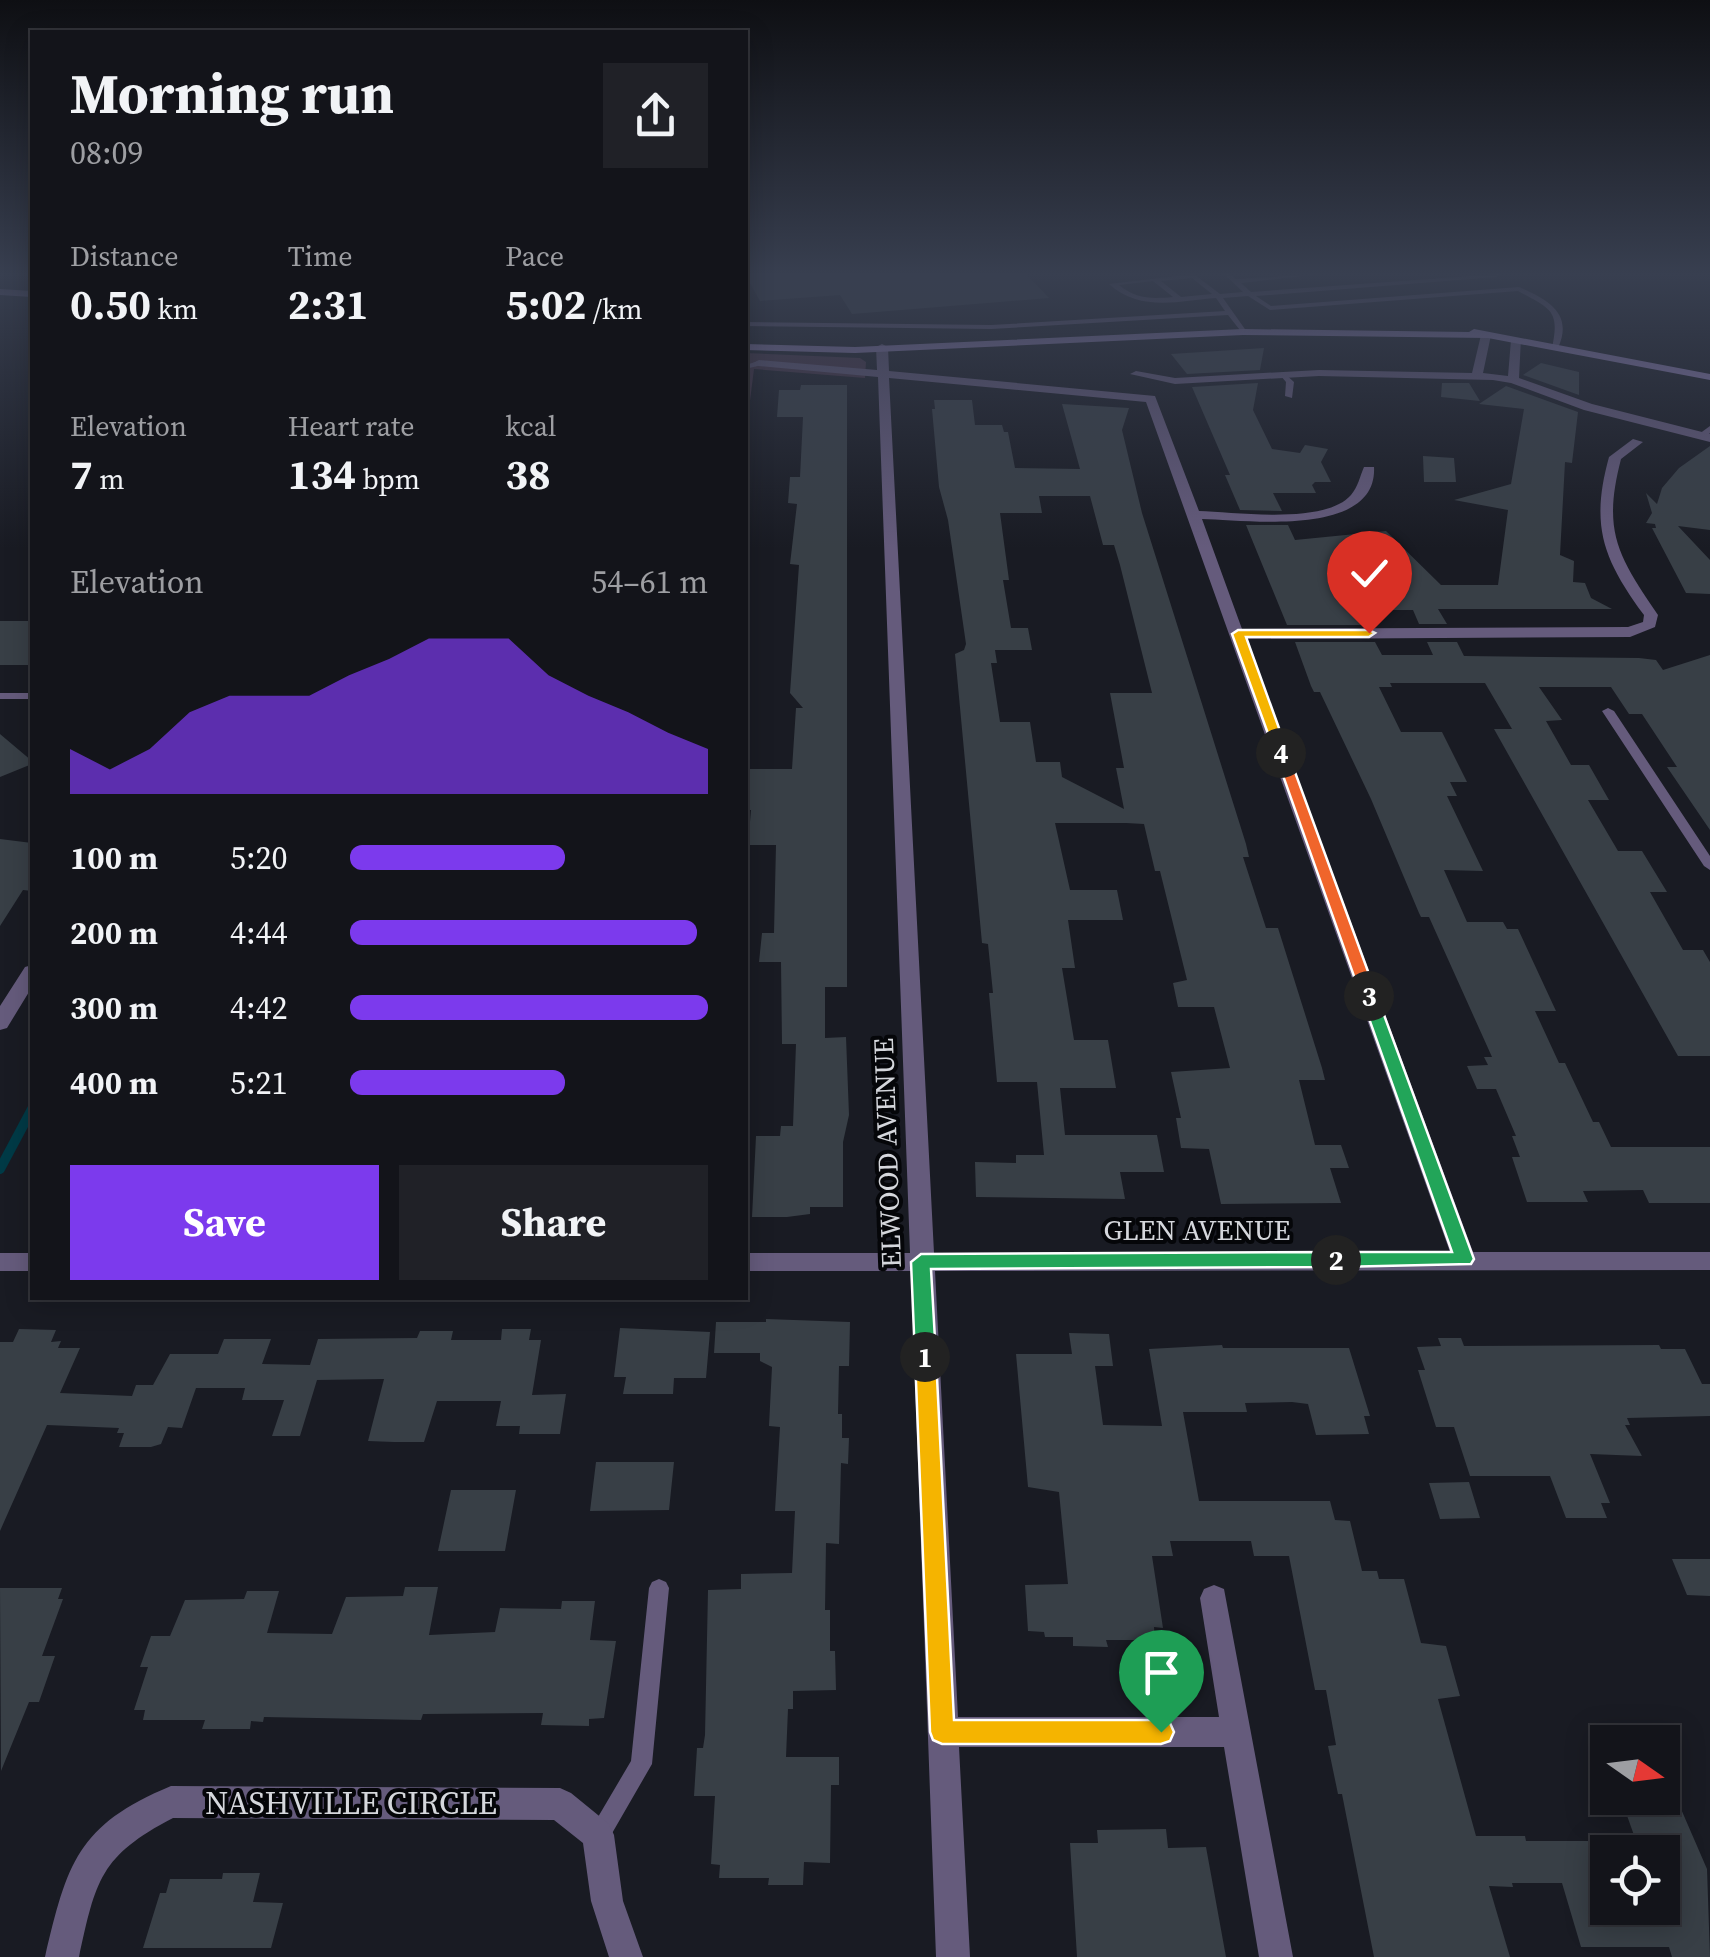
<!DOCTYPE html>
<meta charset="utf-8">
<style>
:root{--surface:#13141a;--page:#202127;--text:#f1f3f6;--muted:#9d9ea2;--line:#323339;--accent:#7c3aed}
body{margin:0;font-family:"Source Serif 4",serif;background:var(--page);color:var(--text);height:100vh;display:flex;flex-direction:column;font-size:38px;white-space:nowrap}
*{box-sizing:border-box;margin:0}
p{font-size:32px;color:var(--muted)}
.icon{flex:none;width:55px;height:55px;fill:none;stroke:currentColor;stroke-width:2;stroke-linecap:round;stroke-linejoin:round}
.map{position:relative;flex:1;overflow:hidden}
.sheet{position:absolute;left:30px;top:30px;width:718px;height:1270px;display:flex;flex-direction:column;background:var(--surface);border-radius:0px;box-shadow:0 5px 25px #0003,0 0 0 2px var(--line)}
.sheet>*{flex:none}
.needle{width:65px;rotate:104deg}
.fabs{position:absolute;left:1590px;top:1725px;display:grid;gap:20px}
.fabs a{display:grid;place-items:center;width:90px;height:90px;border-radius:0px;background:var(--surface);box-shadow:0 5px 25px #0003,0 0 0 2px var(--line);font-size:50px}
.pin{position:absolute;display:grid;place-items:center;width:85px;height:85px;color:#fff;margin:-102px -42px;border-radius:50% 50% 50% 0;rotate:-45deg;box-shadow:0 0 10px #0007}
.pin .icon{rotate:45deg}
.km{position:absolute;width:50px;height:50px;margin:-25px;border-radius:50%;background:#222;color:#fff;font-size:28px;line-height:50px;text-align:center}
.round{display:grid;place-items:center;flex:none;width:105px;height:105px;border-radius:0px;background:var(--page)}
.overview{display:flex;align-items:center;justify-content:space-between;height:170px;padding:0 40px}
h1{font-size:55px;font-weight:700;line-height:75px}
.metrics{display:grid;grid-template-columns:repeat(3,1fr);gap:15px;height:170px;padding:10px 40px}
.metrics div{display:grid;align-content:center}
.metrics b{font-size:42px;font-weight:700}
.metrics small{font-size:28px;font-weight:400}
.metrics p{font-size:28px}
.chart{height:280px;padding:20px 40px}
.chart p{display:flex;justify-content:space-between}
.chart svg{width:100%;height:180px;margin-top:10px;fill:var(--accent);opacity:.7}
.cta{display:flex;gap:20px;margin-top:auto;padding:20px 40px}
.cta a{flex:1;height:115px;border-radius:0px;background:var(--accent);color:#fff;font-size:40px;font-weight:700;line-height:115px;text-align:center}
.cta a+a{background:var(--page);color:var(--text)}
ul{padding:0 40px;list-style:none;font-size:32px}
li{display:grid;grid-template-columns:160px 120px 1fr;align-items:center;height:75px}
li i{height:25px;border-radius:12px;background:var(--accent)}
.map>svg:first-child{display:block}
.green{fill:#463346}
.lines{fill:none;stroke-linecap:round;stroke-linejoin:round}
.stream{stroke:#003a46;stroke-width:10}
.building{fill:#383f46;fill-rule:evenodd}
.service{fill:#655b7c;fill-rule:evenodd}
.minor{fill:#655b7c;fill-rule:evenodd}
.secondary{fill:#907fb4;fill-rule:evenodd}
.split-1{fill:#f5b400;stroke:#fff;stroke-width:2.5}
.split-2{fill:#22a559;stroke:#fff;stroke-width:2.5}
.split-3{fill:#22a559;stroke:#fff;stroke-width:2.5}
.split-4{fill:#f0652b;stroke:#fff;stroke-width:2.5}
.split-5{fill:#f5b400;stroke:#fff;stroke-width:2.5}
.labels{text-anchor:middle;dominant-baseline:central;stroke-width:8;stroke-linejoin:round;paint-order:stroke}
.street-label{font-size:28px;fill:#d5d7dc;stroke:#050609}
.near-street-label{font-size:32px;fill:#d5d7dc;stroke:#050609}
</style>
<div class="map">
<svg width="1710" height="1957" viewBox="0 0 1710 1957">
<rect width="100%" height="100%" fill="#191b23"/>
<path class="green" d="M745 353 860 358 866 362 865 378 754 369 745 440Z"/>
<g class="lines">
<path class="stream" d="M0 1169 32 1109"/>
</g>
<path class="building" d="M745 274H1026L1049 298 852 314 840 295 760 301Z
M1264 348 1260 370 1187 374 1171 354Z
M1541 363 1579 372V395L1523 375Z
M1258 383 1253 410 1272 449 1300 453 1305 445 1328 449 1321 462 1331 482H1315L1312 485 1316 493H1273L1282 511 1240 510 1225 475H1230L1192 387Z
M1442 383H1469L1480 401 1441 397Z
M801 385H847V987H825V1038L846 1037 849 1115 843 1142V1207H810V1214L787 1217H752L756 1136H780L781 1126H793L796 1044H782L781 962H759L762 933H774L776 845H748L751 810H745V769H792L796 708H803L790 693 799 565 790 564 797 504 788 503 790 477H800L803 417H777L779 390H800Z
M1506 386 1578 412 1572 463 1565 462 1560 555 1574 561 1573 582 1585 583 1591 598 1612 609H1438L1447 624H1419L1413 610H1358L1366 625H1287L1246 525H1288L1295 540 1386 531 1441 585H1498L1508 510 1454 500 1511 484 1524 409 1479 404Z
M934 400H972L975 425H1002L1004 432H1008L1015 468 1080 469 1062 404 1129 408 1122 430 1142 513 1246 844 1249 857H1243L1266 928H1278L1322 1068 1325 1080H1299L1315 1145H1341L1349 1168H1330L1341 1203 1221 1204 1209 1149 1181 1148 1176 1118H1181L1171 1072 1230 1068 1214 1007H1178L1173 983 1187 980 1160 871H1155L1144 824 1126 823H1055L1070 890H1117L1123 920H1068L1075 968H1062L1074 1040H1108L1116 1088H1060L1065 1135H1157L1164 1172H1120L1125 1199 976 1197 975 1162 1016 1163V1155H1044L1037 1082H997L989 993H993L988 944 982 943 955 654 964 650 966 644 948 520 939 487 932 409H935ZM1039 496H1090L1103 545H1114L1120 565 1152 693H1110L1124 768H1116L1124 809 1062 777 1060 762H1036L1030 722H1000L991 663H997L995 650H1032L1028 628H1011L1003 580H1009L1000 513H1042Z
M1710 446V530L1678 526 1710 560V594L1686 593 1652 528H1656L1655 524 1646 523 1652 513 1646 493 1657 504 1662 488 1679 468Z
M1423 456 1454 458 1456 482H1424Z
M0 621H32V665H0Z
M1295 642H1375L1382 655H1433L1427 642H1457L1464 656 1639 658 1656 660 1663 670 1710 655V830L1667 767H1677L1642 714H1629L1611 687H1539L1562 720 1546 721 1571 765H1589L1609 800H1588L1618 851H1642L1667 892H1650L1683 950H1703L1710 962V1056H1678L1494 729H1512L1485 683H1390L1392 687H1379L1401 732H1442L1467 782H1450L1457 796H1447L1483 871 1444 870 1467 922H1503L1507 929H1518L1556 1011H1535L1559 1063H1565L1593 1122H1599L1611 1147H1710V1203H1649L1643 1190 1583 1191 1588 1202H1527L1512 1157H1520L1512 1136H1516L1496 1089H1477L1467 1066 1488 1065 1484 1057H1492L1429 917H1421L1419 913 1371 799 1320 692H1314L1311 686Z
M0 734 32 761V764L0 777Z
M0 839 32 843V891L23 890 0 926Z
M766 1319 850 1322 849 1366H839L838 1414H842V1438H849L848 1464 841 1463 839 1544 826 1543 825 1610H830V1651H835L836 1690 793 1691V1709H788L786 1757H839V1785H831L830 1863 804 1862 803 1885H768L769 1878H719L720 1865 711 1864 715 1796H694L697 1748H703L705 1735 708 1590 741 1589V1574L792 1573 795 1511H775L780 1427 769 1426 772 1367 760 1361V1353H714L716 1322H766Z
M620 1328 710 1332 706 1378H674L673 1394H623L626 1377H614Z
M19 1329 56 1330 51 1342 61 1341 58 1348H80L60 1393 132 1396 136 1385H153L170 1354H218L224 1339H271L262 1364 310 1365 318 1339 417 1338 420 1331H453L451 1340H501L502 1329H531L529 1340H541L532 1395 566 1394 560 1434H519L520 1426H496L501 1401H437L424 1442H394L368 1441 384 1379 317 1380 300 1436H272L284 1400H242L245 1388H196L182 1428 168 1427 161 1444 151 1447H119L124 1433H117L119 1428 47 1425 0 1531V1342H13Z
M1069 1333 1109 1334 1113 1366H1095L1103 1425 1162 1426 1149 1349 1222 1345 1223 1348H1349L1370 1416H1364L1369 1434 1316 1435 1308 1404 1292 1402 1245 1403 1247 1412H1183L1199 1501H1330L1335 1520 1350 1521 1362 1571H1377L1379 1579H1404L1421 1643 1446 1646 1460 1696 1438 1699 1476 1836H1525L1526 1841H1608V1910H1662V1852H1640L1625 1810 1681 1809 1707 1869 1710 1957H1672L1669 1947H1581L1562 1883H1512L1513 1887 1489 1886 1510 1957H1374L1342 1794H1338L1328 1746 1336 1745 1326 1690H1315L1289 1556H1254L1251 1541H1170L1173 1556H1152L1163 1628 1154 1627 1155 1640H1106L1108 1647 1073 1646V1637H1045L1044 1632 1028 1631 1025 1585 1068 1584 1059 1492 1028 1487 1016 1354H1072Z
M1438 1338H1461L1464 1346 1659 1345 1661 1349H1685L1702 1384H1710V1416L1627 1418 1630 1425H1625L1642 1456 1590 1454 1610 1503H1601L1607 1518H1566L1550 1476H1470L1454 1427H1436L1418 1370H1425L1417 1347 1441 1346Z
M596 1462H674L669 1510 590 1511Z
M1469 1482 1480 1518 1440 1519 1429 1483Z
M451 1490H516L505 1551H438Z
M1672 1559H1710V1596L1687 1595Z
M405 1587H438L429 1635 495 1632 500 1608 561 1609 562 1601H595L590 1640 616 1641 604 1718 589 1719V1726L541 1725 543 1713 423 1714 421 1720 264 1717 263 1722 251 1721 250 1729H202L205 1720H143L145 1710H134L148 1667H140L151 1636H170L185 1600 244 1599 247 1591H279L267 1633 332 1634 346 1597 403 1596Z
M0 1588H62L58 1599H63L42 1656H55L39 1702H29L1 1771Z
M1166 1829 1168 1848 1206 1847 1226 1957H1077L1070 1843H1098L1097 1830Z
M223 1873H260L253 1902 283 1903 271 1948H143L160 1893H166L170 1879H222Z"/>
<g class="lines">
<path class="service" d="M1194 274 1220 294 1243 292 1224 274H1231L1236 279 1321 274 1241 283 1251 292 1499 274 1496 277 1256 296 1271 306 1519 287C1547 299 1574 313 1558 348H1552C1560 310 1551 309 1518 291L1270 310 1248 296 1223 298 1247 332 1243 334 1228 315 991 329 745 326V322L991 325 1225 311 1216 298C1179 301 1139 312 1109 284ZM1192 278 1212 294 1181 297 1161 281ZM1153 281 1173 297C1151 299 1136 299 1119 285Z
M759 361H762V365L745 369V365Z
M1284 373 1294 382 1292 398 1285 396 1286 382 1280 375Z
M1710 426V433L1705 438H1699V434Z
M0 693H32V699H0Z
M1608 708 1614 711 1710 856V870L1704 866 1602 711Z
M659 1579 666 1582 669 1588 652 1764 607 1842 599 1845 591 1842 588 1834 631 1761 649 1588 652 1582Z"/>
<path class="minor" d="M1486 332 1491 335 1483 373 1508 376 1511 340 1521 338 1519 378 1592 404 1710 434V442L1584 410 1511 383 1493 380 1319 376 1175 384 1130 374 1136 371 1175 378 1319 370 1472 373 1481 335Z
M882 344 888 347 889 371 1155 396 1199 511C1235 512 1325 525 1351 495 1358 487 1360 476 1364 467H1374C1378 538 1245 520 1202 519L1242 629 1628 627 1643 622 1644 615C1603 559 1590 526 1609 457L1633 439 1643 442 1621 459C1602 532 1618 556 1658 615L1655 627 1630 637 1246 639 1473 1252H1710V1270L935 1271 958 1717H1219L1200 1598 1204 1589 1214 1585 1224 1589 1293 1957H1259L1224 1747H959L970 1957H936L911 1271H745V1253H910L878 377 759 366 753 363 759 360 877 370 876 347ZM889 378 1146 402 1450 1252 934 1253Z
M32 965V987L7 1028 0 1030V1006L25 967Z
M0 1253H32V1271H0Z
M171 1786 560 1788 571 1793 609 1824 614 1835 623 1901 643 1957H609L591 1901 583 1843 554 1820 173 1818C100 1856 96 1880 79 1957H45C67 1864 77 1825 171 1786Z"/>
<path class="secondary" d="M0 289 32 291V297L0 295Z
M1243 329 1469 332 1474 329 1710 374V380L1488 338 1243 335 855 353 745 350V344L855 347Z"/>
</g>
<linearGradient id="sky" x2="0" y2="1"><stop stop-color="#0e0f13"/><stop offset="0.5" stop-color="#383f50"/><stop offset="1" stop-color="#383f50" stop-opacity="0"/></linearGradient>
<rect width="1710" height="548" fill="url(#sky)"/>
<path class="split-1" d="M925 1349 936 1357 954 1720H1161L1170 1723 1174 1732 1170 1741 1161 1744H942L933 1740 930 1732 915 1357Z"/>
<path class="split-2" d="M1336 1252 1346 1260 1336 1267 931 1269 936 1357 925 1365 915 1357 911 1262 921 1254Z"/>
<path class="split-3" d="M1369 991 1377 996 1474 1259 1471 1264 1336 1267 1326 1260 1336 1252H1452L1361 996Z"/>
<path class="split-4" d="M1281 749 1288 753 1377 996 1375 1000H1363L1361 996 1275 753Z"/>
<path class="split-5" d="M1238 630H1369L1375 633 1369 637H1246L1288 753 1281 757 1275 753 1232 634Z"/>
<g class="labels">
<g class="street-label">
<text transform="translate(887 1153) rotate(-92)">ELWOOD AVENUE</text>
<text x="1197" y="1230">GLEN AVENUE</text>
</g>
<g class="near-street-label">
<text x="351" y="1803">NASHVILLE CIRCLE</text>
</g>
</g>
</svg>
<div class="fabs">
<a><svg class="needle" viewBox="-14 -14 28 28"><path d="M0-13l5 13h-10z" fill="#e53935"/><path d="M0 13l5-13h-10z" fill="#9d9ea2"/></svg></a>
<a><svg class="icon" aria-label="locate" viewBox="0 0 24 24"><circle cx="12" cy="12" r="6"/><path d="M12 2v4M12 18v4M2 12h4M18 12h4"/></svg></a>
</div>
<div class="pin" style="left:1161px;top:1732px;background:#1e9e55"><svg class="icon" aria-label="arrive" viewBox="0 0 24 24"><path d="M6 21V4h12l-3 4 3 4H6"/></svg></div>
<div class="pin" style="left:1369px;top:633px;background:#d93025"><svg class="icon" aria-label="check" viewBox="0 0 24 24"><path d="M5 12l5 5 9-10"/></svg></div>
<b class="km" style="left:925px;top:1357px">1</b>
<b class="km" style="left:1336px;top:1260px">2</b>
<b class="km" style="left:1369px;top:996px">3</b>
<b class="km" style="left:1281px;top:753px">4</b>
<section class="sheet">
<div class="overview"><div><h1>Morning run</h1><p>08:09</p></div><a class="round"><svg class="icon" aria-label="share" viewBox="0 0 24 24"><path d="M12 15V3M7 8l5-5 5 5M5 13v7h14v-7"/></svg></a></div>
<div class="metrics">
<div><p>Distance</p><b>0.50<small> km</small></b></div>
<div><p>Time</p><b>2:31</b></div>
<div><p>Pace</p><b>5:02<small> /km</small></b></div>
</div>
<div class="metrics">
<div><p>Elevation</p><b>7<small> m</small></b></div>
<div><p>Heart rate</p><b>134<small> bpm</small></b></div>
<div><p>kcal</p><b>38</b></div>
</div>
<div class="chart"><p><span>Elevation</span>54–61 m</p>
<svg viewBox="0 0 160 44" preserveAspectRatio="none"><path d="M0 44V33L10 38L20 33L30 24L40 20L50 20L60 20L70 15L80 11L90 6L100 6L110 6L120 15L130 20L140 24L150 29L160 33V44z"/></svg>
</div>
<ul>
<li><b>100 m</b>5:20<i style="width:60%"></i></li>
<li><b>200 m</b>4:44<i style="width:97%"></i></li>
<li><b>300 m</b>4:42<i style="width:100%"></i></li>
<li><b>400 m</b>5:21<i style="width:60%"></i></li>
</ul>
<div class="cta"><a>Save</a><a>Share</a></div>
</section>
</div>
